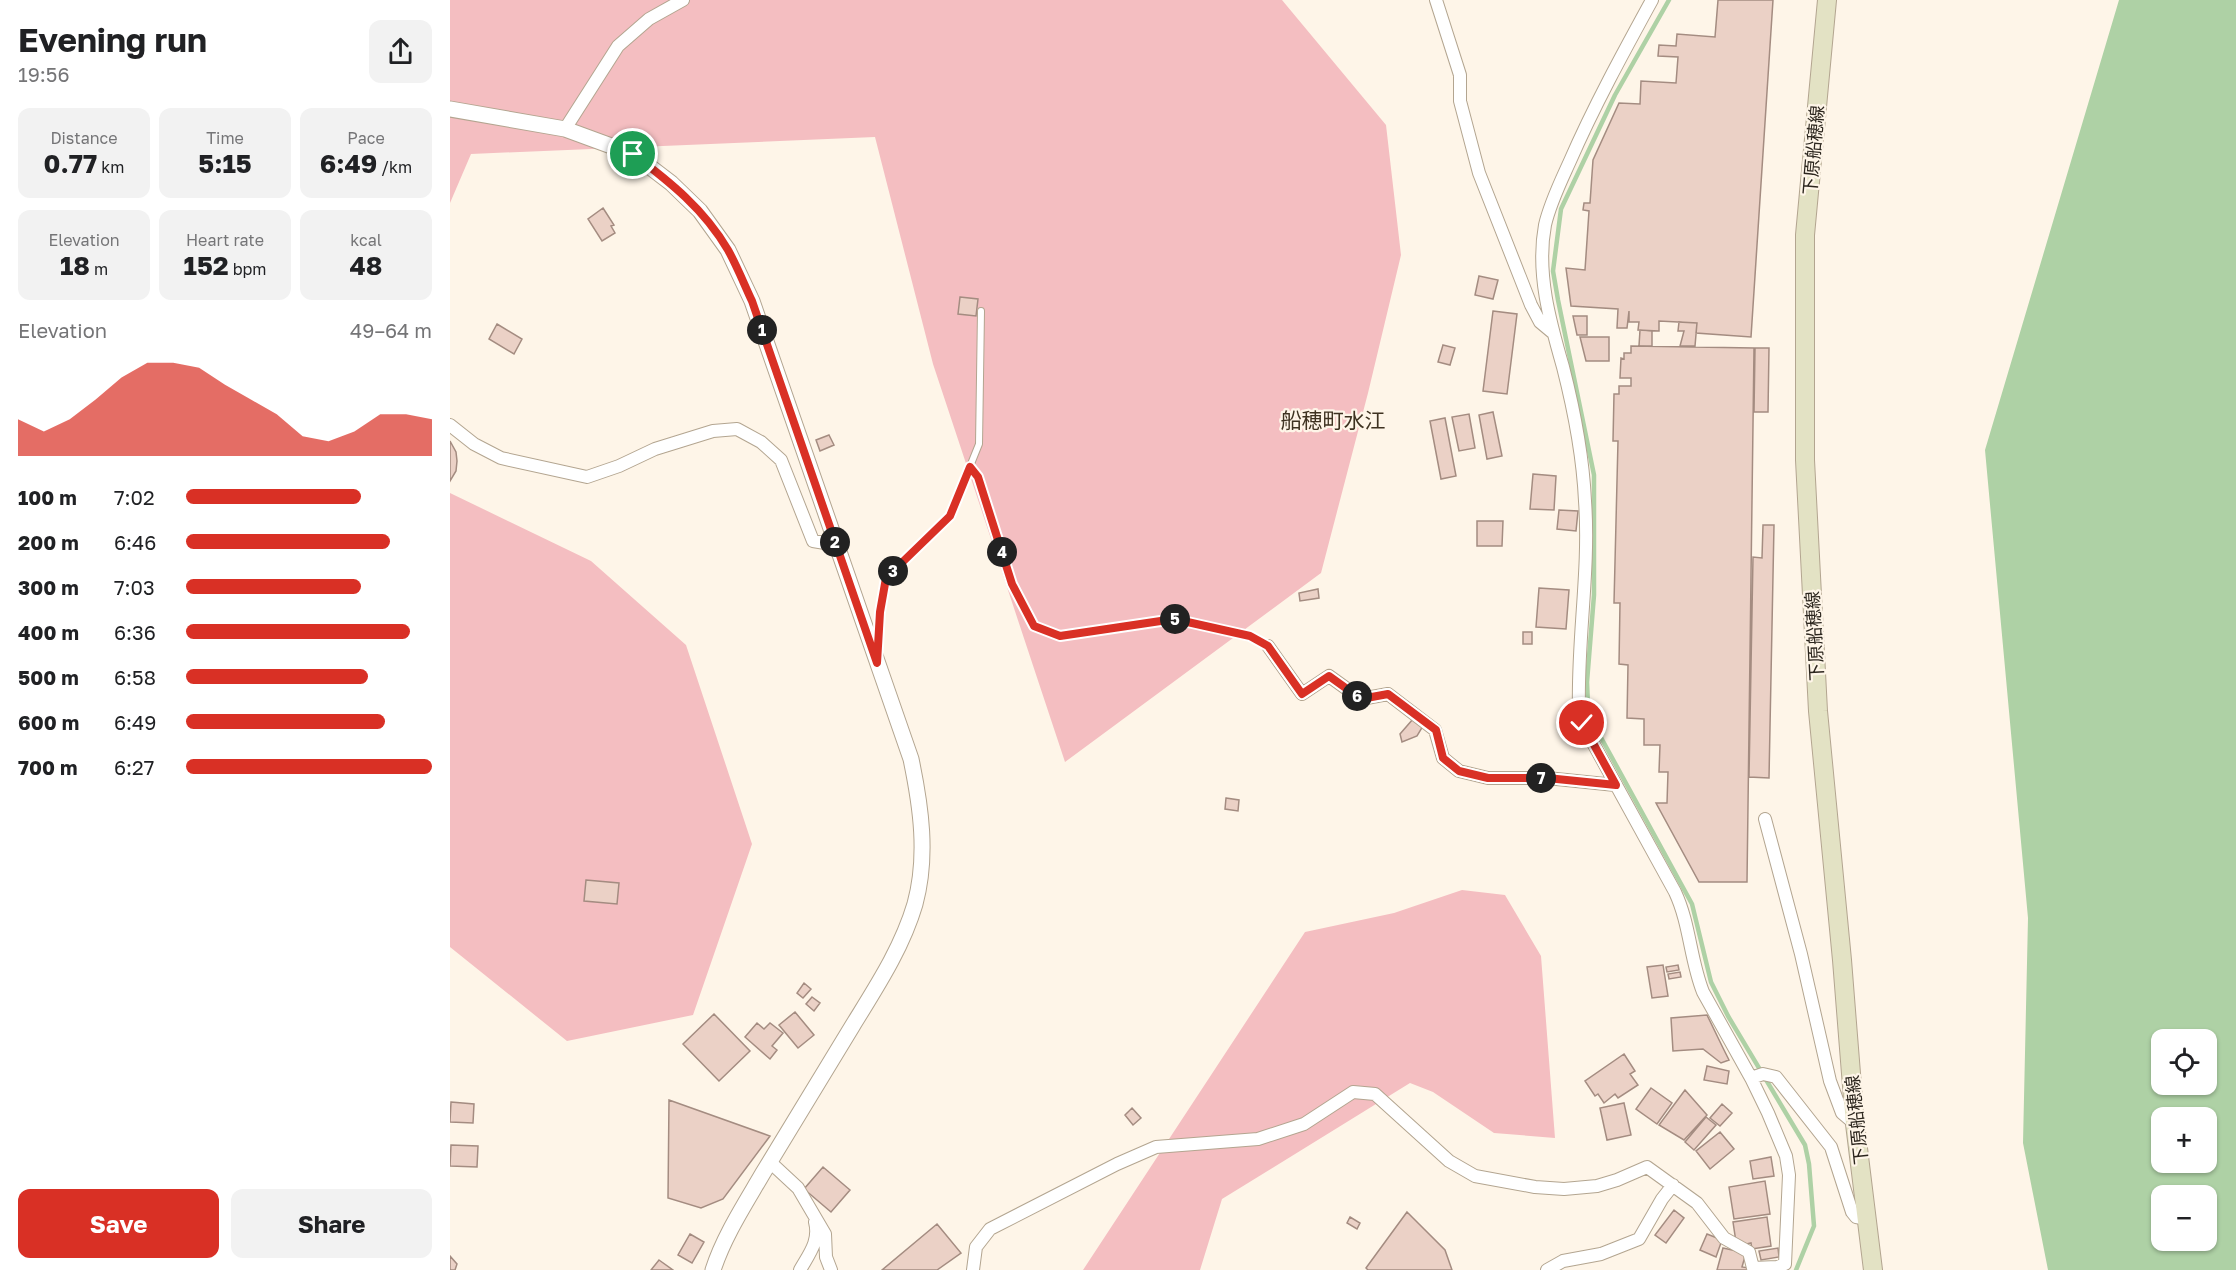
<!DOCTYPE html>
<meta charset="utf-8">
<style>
:root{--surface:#fff;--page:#f2f2f2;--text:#202124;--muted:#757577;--accent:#d93025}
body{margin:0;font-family:"Golos Text","Noto Sans JP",sans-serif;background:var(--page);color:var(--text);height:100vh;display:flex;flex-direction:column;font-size:22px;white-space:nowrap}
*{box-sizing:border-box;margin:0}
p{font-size:20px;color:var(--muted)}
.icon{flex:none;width:33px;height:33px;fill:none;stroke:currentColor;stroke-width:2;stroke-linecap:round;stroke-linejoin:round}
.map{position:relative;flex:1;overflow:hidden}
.panel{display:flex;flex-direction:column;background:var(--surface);width:450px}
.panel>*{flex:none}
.fabs{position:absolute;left:1701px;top:1029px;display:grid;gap:12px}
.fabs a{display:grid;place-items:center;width:66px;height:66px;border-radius:12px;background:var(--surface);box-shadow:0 2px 4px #0004;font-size:30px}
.pin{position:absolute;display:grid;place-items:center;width:51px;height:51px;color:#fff;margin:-26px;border:3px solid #fff;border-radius:50%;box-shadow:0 2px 6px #0007}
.km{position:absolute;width:30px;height:30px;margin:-15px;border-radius:50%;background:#222;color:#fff;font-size:16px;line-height:30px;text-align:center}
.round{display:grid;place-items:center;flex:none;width:63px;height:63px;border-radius:12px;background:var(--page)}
.headline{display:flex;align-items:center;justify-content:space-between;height:102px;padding:0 18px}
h1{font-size:33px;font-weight:700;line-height:45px}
.figures{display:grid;grid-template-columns:repeat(3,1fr);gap:9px;height:102px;padding:6px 18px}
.figures div{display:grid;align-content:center;border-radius:12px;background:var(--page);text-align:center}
.figures b{font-size:26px;font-weight:700}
.figures small{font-size:16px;font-weight:400}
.figures p{font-size:16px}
.chart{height:168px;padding:12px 18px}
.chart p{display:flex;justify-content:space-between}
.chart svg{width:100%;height:108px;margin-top:6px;fill:var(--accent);opacity:.7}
.action{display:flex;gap:12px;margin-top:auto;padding:12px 18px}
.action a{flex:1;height:69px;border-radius:12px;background:var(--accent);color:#fff;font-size:24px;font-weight:700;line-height:69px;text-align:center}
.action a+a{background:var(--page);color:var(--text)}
ul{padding:0 18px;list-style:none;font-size:20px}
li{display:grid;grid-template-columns:96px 72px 1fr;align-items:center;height:45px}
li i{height:15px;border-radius:8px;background:var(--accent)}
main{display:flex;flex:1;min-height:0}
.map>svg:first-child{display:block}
.green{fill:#f4bec1}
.water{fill:#aed1a5;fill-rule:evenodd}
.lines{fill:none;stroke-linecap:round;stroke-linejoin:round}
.stream{stroke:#aed1a5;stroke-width:4.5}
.building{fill:#ebd1c6;stroke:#a48c81;stroke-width:1.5}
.service-casing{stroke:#b3a590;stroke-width:8}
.minor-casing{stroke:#b3a590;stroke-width:14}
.tertiary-casing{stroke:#b3a590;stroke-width:17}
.secondary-casing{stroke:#b3a590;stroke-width:20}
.path{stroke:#aea69b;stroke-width:3;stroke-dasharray:3 4.5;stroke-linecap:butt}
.service{stroke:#fff;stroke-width:6}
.minor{stroke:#fff;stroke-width:12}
.tertiary{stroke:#fff;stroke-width:15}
.secondary{stroke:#e3e2c4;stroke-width:18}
.route-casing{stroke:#fff;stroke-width:12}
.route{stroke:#d93025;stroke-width:8}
.labels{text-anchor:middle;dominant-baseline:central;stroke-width:4.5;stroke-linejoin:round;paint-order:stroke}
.street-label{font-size:18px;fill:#2c261e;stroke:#fef5e8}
.quarter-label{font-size:21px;fill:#3e3221;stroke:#fef5e8}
</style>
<main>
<section class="panel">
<div class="headline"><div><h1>Evening run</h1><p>19:56</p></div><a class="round"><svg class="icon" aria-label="share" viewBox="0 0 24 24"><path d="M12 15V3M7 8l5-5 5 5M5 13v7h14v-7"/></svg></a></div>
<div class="figures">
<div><p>Distance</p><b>0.77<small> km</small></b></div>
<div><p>Time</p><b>5:15</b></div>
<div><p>Pace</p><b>6:49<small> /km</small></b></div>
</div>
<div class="figures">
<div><p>Elevation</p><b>18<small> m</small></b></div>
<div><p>Heart rate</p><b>152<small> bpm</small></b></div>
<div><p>kcal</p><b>48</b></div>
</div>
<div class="chart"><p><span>Elevation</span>49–64 m</p>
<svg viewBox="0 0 160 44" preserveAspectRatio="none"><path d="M0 44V29L10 34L20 29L30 21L40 12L50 6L60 6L70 8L80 15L90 21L100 27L110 36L120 38L130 34L140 27L150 27L160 29V44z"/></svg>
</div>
<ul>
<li><b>100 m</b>7:02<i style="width:71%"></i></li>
<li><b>200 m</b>6:46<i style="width:83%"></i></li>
<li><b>300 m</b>7:03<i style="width:71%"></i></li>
<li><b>400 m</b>6:36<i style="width:91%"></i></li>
<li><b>500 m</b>6:58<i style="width:74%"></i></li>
<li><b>600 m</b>6:49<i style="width:81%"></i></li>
<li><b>700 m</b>6:27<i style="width:100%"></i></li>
</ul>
<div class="action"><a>Save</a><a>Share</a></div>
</section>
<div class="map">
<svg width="1786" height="1270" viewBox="0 0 1786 1270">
<rect width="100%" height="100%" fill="#fef5e8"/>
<path class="green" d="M0 0H832L936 125 951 255 918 393 871 573 615 762 483 364 425 137 21 154 0 203Z
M0 493 141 561 236 645 302 844 243 1015 117 1041 0 947Z
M1012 890 1055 895 1091 956 1105 1138 1044 1133 983 1092 960 1083 772 1199 750 1270H633L855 932 944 913Z"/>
<path class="water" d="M1669 0H1786V1270H1598L1573 1143 1578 918 1535 450ZM1712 1040H1756V1084H1712ZM1712 1118H1756V1162H1712ZM1712 1196H1756V1240H1712Z"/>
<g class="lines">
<path class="stream" d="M1219 0 1165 95 1111 209 1103 271 1108 300 1144 475V595L1137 682 1138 705 1143 723 1242 904 1261 982 1278 1016 1355 1145 1359 1164 1364 1226 1346 1270"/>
</g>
<path class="building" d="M1268 0H1323L1301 337 1246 333 1247 323 1209 321V331L1188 330 1189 322H1179V311L1177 328H1167L1168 309 1121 306 1116 268 1135 270 1139 211 1133 210 1134 203H1140L1143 160 1169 103 1190 104 1191 81 1226 83 1228 57 1208 56 1209 45 1226 46 1227 34 1265 37Z
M153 208 164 225 161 226 165 233 152 241 138 219Z
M1029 276 1048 280 1043 299 1025 295Z
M510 297 528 299 526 316 508 314Z
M1043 311 1067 314 1057 394 1033 391Z
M1123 316H1137V335H1127Z
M1229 322 1247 323 1245 346H1230L1234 331H1228Z
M47 324 72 339 64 354 39 339Z
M1190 330 1202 331V346H1189Z
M1130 337H1159V361H1136Z
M993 345 1005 348 1000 365 988 362Z
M1181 346 1304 348 1297 882H1249L1206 803H1217L1218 772H1209L1210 745H1194V719L1177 718 1178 665 1169 664 1170 603H1164L1168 441H1163L1164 394H1169V386H1181V378H1170L1171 358 1174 359V353H1181Z
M1305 348H1319L1318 412H1304Z
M1043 412 1052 456 1037 459 1029 415Z
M1019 414 1025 448 1009 451 1002 417Z
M995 418 1006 476 991 479 980 421Z
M379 435 384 445 370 451 366 440Z
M0 441 6 452 7 461 6 471 0 481Z
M1083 474 1106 476 1104 510 1080 509Z
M1109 510 1128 511 1126 531 1107 529Z
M1027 521H1053L1052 546H1027Z
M1313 525H1324L1319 778 1299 777 1303 557 1312 558Z
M1089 588 1119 590 1116 629 1086 627Z
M868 589 869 598 850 601 849 593Z
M1073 632H1082V644H1073Z
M963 719 973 726 967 736 952 742 950 734Z
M776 798 789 800 788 811 775 809Z
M136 880 169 883 167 904 134 901Z
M1213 965 1218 996 1202 998 1197 967Z
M1228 965 1229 970 1217 972 1216 967Z
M1230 972 1231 977 1219 979 1218 974Z
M354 983 361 989 353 998 347 993Z
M362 997 370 1003 364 1011 356 1004Z
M345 1012 364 1035 348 1048 329 1025Z
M264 1014 300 1051 269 1081 233 1044Z
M1257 1015 1273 1048 1279 1060 1271 1063 1253 1049 1223 1051 1221 1018Z
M307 1023 314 1029 320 1023 333 1033 322 1046 327 1050 320 1059 295 1037Z
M1174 1054 1185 1071 1180 1074 1188 1085 1168 1098 1165 1094 1154 1103 1148 1094 1145 1096 1135 1081Z
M1257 1066 1279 1071 1277 1084 1254 1080Z
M1201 1088 1222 1103 1207 1124 1186 1109Z
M1235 1090 1257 1115 1234 1140 1209 1125Z
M219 1100 320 1136 273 1199 251 1208 218 1198Z
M1 1102 24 1104 23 1123 0 1122Z
M1174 1103 1181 1135 1157 1140 1150 1108Z
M1272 1104 1282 1113 1270 1126 1260 1118Z
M682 1108 691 1118 683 1125 675 1115Z
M1256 1117 1266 1125 1244 1150 1235 1142Z
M1270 1132 1284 1149 1260 1169 1246 1151Z
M1 1145 28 1146 27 1167 0 1166Z
M1321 1157 1324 1176 1303 1179 1300 1161Z
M373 1167 400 1190 381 1212 354 1189Z
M1315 1181 1320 1214 1284 1219 1279 1187Z
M1224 1210 1234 1218 1216 1243 1205 1235Z
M957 1212 995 1250 1002 1270H918L916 1268Z
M900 1217 910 1223 907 1229 897 1223Z
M1317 1217 1321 1246 1302 1249 1301 1243 1292 1245 1286 1242 1283 1222Z
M487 1224 511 1253 487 1270H432Z
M240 1234 254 1242 242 1263 228 1255Z
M1257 1234 1272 1240 1266 1257 1250 1250Z
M1273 1248 1296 1253 1292 1267 1299 1268 1298 1270H1267Z
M1328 1248 1329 1257 1311 1260 1309 1251Z
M0 1256 7 1264 5 1270H0Z
M209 1260 223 1270H201Z"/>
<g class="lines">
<defs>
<path id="service" d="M428 647 430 612 436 577 500 516 529 444 531 311"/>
<path id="minor" d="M986 0 1010 75V101L1029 173 1081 305 1090 322 1102 332
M115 129 168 46 199 19 233 0
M0 425 24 444 51 458 137 477 169 466 205 449 263 431 287 429 311 442 331 460 363 541 387 545
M818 646 852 694 879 676 911 699 938 694 985 730 993 758 1009 771 1038 778H1097L1165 785
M1315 819 1351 954 1380 1081 1392 1113 1405 1124
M1301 1078 1313 1074 1326 1077 1381 1147 1402 1212 1406 1217 1418 1219
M320 1162 348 1188 375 1234 376 1257 381 1270
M350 1270C359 1254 370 1241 365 1222
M523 1270 526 1247 540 1229 667 1164 706 1147 808 1139 854 1124 903 1092 925 1094 999 1161 1025 1176 1085 1187 1114 1189 1147 1186 1167 1180 1197 1167 1247 1203 1274 1238 1299 1252 1303 1268 1327 1267 1335 1264 1339 1175 1336 1156 1318 1113 1301 1078 1253 992C1240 959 1240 924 1225 892L1132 723 1129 709C1127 640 1140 570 1135 501 1133 457 1124 410 1113 367 1100 322 1086 273 1095 225 1100 203 1111 181 1120 161 1144 106 1173 53 1202 0
M1097 1270 1113 1261 1151 1254 1189 1239 1212 1199 1223 1185"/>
<path id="tertiary" d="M0 109 115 129 183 154 221 183 250 211 278 250 302 301 461 759C471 807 478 856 465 904 452 948 427 986 403 1025 373 1074 343 1123 313 1173 295 1204 274 1236 263 1270"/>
<path id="secondary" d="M1377 0 1355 235V460L1368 711 1392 960 1405 1124 1423 1270"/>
</defs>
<use href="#service" class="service-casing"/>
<use href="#minor" class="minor-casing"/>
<use href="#tertiary" class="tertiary-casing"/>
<use href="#secondary" class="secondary-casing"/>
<path class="path" d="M527 475 562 584 584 626 610 636 724 619 800 636 808 641"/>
<use href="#service" class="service"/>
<use href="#minor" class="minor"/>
<use href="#tertiary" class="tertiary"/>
<use href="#secondary" class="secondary"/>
</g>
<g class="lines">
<defs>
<path id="route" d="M183 154C220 182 254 209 278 250 287 266 294 284 302 301L427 663 430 612 436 578 500 516 520 467 528 477 562 584 584 626 610 636 724 619 800 636 818 646 852 694 879 676 911 699 938 694 986 730 993 758 1009 771 1038 778H1097L1166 785 1132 723"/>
</defs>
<use href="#route" class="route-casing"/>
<use href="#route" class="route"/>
</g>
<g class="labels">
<g class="street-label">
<text transform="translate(1363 150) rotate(-85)">下原船穂線</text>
<text transform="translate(1364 636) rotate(-93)">下原船穂線</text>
<text transform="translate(1406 1120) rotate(-96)">下原船穂線</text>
</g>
<g class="quarter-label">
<text x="883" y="420">船穂町水江</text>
</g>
</g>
</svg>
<div class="fabs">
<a><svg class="icon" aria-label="locate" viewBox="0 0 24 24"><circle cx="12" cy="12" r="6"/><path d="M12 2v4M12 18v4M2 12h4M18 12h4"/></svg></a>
<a>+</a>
<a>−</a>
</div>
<div class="pin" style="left:183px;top:154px;background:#1e9e55"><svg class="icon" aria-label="arrive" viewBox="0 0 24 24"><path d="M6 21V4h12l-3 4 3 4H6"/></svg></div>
<div class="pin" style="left:1132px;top:723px;background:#d93025"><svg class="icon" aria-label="check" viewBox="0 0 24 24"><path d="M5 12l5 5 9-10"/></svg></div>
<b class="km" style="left:312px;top:330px">1</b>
<b class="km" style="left:385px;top:542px">2</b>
<b class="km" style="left:443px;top:571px">3</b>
<b class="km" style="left:552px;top:552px">4</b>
<b class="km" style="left:725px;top:619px">5</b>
<b class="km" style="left:907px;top:696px">6</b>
<b class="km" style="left:1091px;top:778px">7</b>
</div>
</main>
